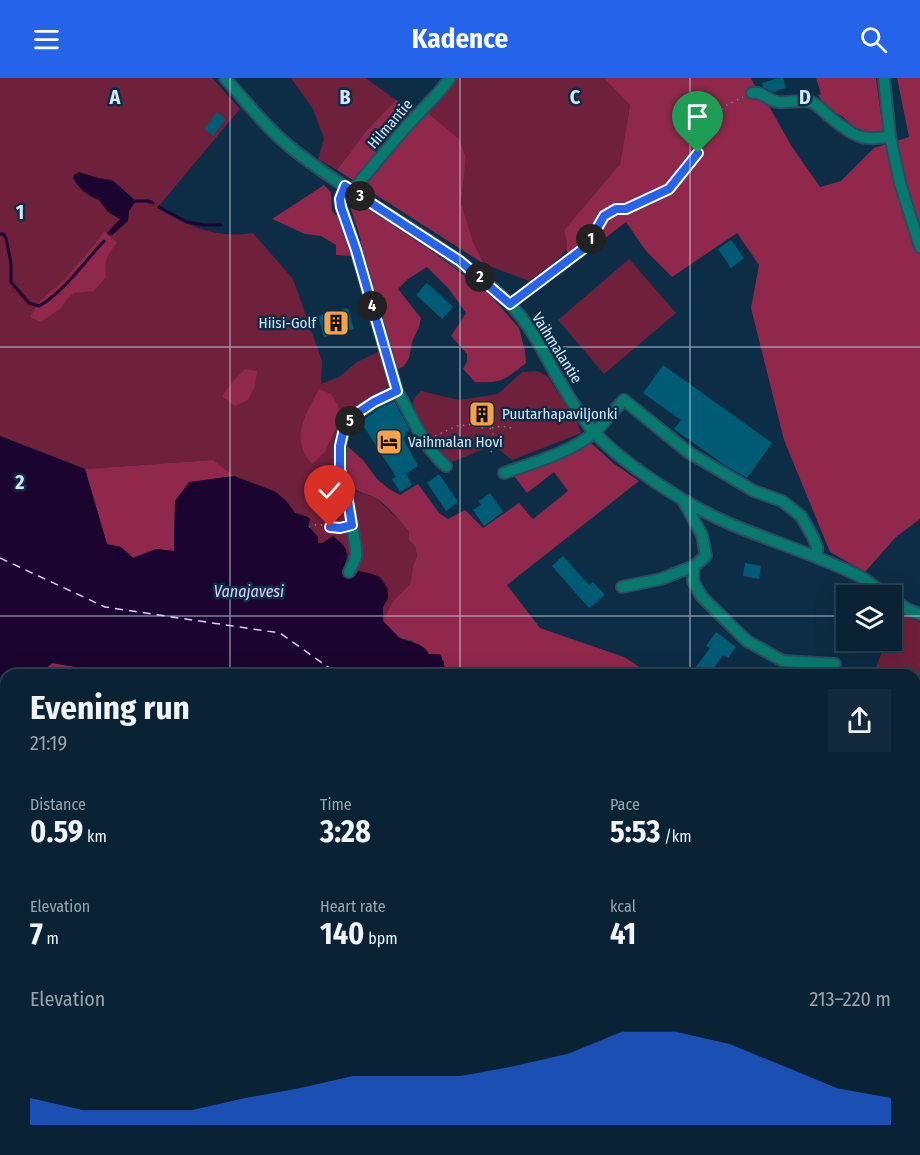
<!DOCTYPE html>
<meta charset="utf-8">
<style>
:root{--surface:#092234;--page:#122a3c;--text:#f1f3f6;--muted:#99a4ac;--line:#293f4f;--accent:#2563eb}
body{margin:0;font-family:"Fira Sans Condensed",sans-serif;background:var(--page);color:var(--text);height:100vh;display:flex;flex-direction:column;font-size:22px;white-space:nowrap}
*{box-sizing:border-box;margin:0}
p{font-size:20px;color:var(--muted)}
.icon{flex:none;width:33px;height:33px;fill:none;stroke:currentColor;stroke-width:2;stroke-linecap:round;stroke-linejoin:round}
.map{position:relative;flex:1;overflow:hidden}
.drawer{position:absolute;left:0px;top:591px;width:921px;height:486px;display:flex;flex-direction:column;background:var(--surface);border-radius:18px 18px 0 0;box-shadow:0 6px 24px #0002,0 0 0 2px var(--line)}
.drawer>*{flex:none}
.controls{position:absolute;left:836px;top:507px;display:grid;gap:12px}
.controls a{display:grid;place-items:center;width:66px;height:66px;border-radius:0px;background:var(--surface);box-shadow:0 6px 24px #0002,0 0 0 2px var(--line);font-size:30px}
.pin{position:absolute;display:grid;place-items:center;width:51px;height:51px;color:#fff;margin:-62px -26px;border-radius:50% 50% 50% 0;rotate:-45deg;box-shadow:0 0 6px #0007}
.pin .icon{rotate:45deg}
.km{position:absolute;width:30px;height:30px;margin:-15px;border-radius:50%;background:#222;color:#fff;font-size:16px;line-height:30px;text-align:center}
.round{display:grid;place-items:center;flex:none;width:63px;height:63px;border-radius:0px;background:var(--page)}
.summary{display:flex;align-items:center;justify-content:space-between;height:102px;padding:0 30px}
h1{font-size:33px;font-weight:700;line-height:45px}
.figures{display:grid;grid-template-columns:repeat(3,1fr);gap:9px;height:102px;padding:6px 30px}
.figures div{display:grid;align-content:center}
.figures b{font-size:30px;font-weight:700}
.figures small{font-size:16px;font-weight:400}
.figures p{font-size:16px}
.chart{height:168px;padding:12px 30px}
.chart p{display:flex;justify-content:space-between}
.chart svg{width:100%;height:108px;margin-top:6px;fill:var(--accent);opacity:.7}
header{display:flex;justify-content:space-between;align-items:center;height:78px;padding:0 30px;background:var(--accent);color:#fff;font-size:27px;font-weight:700}
.map>svg:first-child{display:block}
.green{fill:#6f203a}
.forest{fill:#8f284b}
.water{fill:#1c0431}
.lines{fill:none;stroke-linecap:round;stroke-linejoin:round}
.stream{stroke:#1c0431;stroke-width:3}
.ferry{stroke:#e1ccfc;stroke-width:1.5;stroke-dasharray:8 6;stroke-linecap:butt}
.building{fill:#005c75}
.minor-casing{stroke:#2c4b61;stroke-width:14}
.path{stroke:#6a8498;stroke-width:1.5;stroke-dasharray:1.5 4.5;stroke-linecap:butt}
.minor{stroke:#08796e;stroke-width:10}
.route-casing{stroke:#fff;stroke-width:12}
.route{stroke:#2563eb;stroke-width:8}
.grid{fill:none;stroke:#d4e6f6;stroke-width:1.5;stroke-opacity:0.55}
.labels{text-anchor:middle;dominant-baseline:central;stroke-width:5;stroke-linejoin:round;paint-order:stroke}
.street-label{font-size:15px;fill:#d4e6f6;stroke:#0c2d45}
.poi-label{font-size:15px;fill:#d4e6f6;stroke:#0c2d45;text-anchor:start}
.water-label{font-size:16px;font-style:italic;fill:#e1ccfc;stroke:#0c2d45}
.grid-label{font-size:20px;text-anchor:middle;font-weight:bold;fill:#d4e6f6;stroke:#0c2d45;stroke-width:5;stroke-linejoin:round;paint-order:stroke}
</style>
<header><svg class="icon" aria-label="menu" viewBox="0 0 24 24"><path d="M4 6h16M4 12h16M4 18h16"/></svg>Kadence<svg class="icon" aria-label="search" viewBox="0 0 24 24"><circle cx="10" cy="10" r="6"/><path d="M15 15l6 6"/></svg></header>
<div class="map">
<svg width="920" height="1077" viewBox="0 0 920 1077">
<rect width="100%" height="100%" fill="#0c2d45"/>
<path class="green" d="M0 0H212L240 31 157 130C188 148 216 161 253 155L293 201 322 283 321 306 339 299 357 284 380 273 389 292 390 301 384 314 360 329 344 365 356 413 376 420 399 442 409 454V462L415 468 417 478 413 488 410 506 393 523 383 543C383 538 382 532 384 527 387 518 389 514 384 506L351 497 345 491 348 476 326 462 323 465H318C315 455 309 448 305 438L295 435 287 424 276 414 234 398 213 382 85 391 0 358Z
M291 0H366L396 22 367 52 337 92 318 81 324 61 313 31Z
M456 0H606V1L630 27 620 86 564 152C565 157 569 166 566 171 562 181 538 196 529 203L484 186 473 164 461 125 466 80 460 63 428 35Z
M629 181 676 235 604 296 558 242Z
M538 293 548 299 577 344 581 355 512 382 493 367 452 384C432 372 422 350 411 330L415 319 421 313 459 322 498 316 522 294Z
M896 534 920 544V755L915 758V597H790L796 592H875L886 563 891 562V547Z"/>
<path class="forest" d="M606 0H751L759 16 766 23 792 69 820 109 841 103 874 70 909 59 897 0H920V441L896 459 865 494 830 474 784 362 751 230 759 187 737 155 672 199 646 173 626 144 575 183 566 172 567 166 564 152 620 86 630 27 605 1Z
M816 0H876L883 53 880 57 868 55 857 52 843 39 827 30 818 17 821 16Z
M396 22 408 32 428 35 460 62 466 80 461 125 473 164 484 186 337 92 367 52Z
M324 107 331 114 332 133 342 143 351 178 336 177V167L321 158 305 156 272 141Z
M346 116 433 174 489 216 519 250 525 273 526 285C504 302 503 305 475 304L463 291 467 283V276L451 258 466 235 448 210 427 189 408 201 398 211 421 240 419 249 412 264 409 280 404 288 396 292 381 234 363 187 361 178V162Z
M104 153 117 165C105 180 105 181 106 199L94 213 74 215 67 221 61 230 41 244 30 239 40 223 65 201 95 166Z
M245 291 257 293 255 308 248 322 235 328 222 318 234 302Z
M319 311 331 316 338 327 340 342 325 374 312 386C289 360 306 336 319 311Z
M344 365 363 382 377 401 389 411 400 417 418 406 439 435 448 441 465 432 483 450 519 425 533 441 568 413 554 394 527 415 514 398C534 383 566 374 591 365L613 385 639 403 507 507 540 550 624 579 652 597H448L444 591V583L429 576 412 563 400 560 383 543 393 523 410 506 413 488 417 478 415 468 409 462V454C401 444 387 427 376 420 371 417 364 416 358 413 345 406 342 379 344 365Z
M213 382 234 398 189 405 175 423 174 473 156 471 133 480 121 469 107 467 85 391Z
M52 585 111 595 109 597H39Z
M915 1044H917L920 1053V1077H816L812 1071H915Z"/>
<path class="water" d="M79 94 98 100 112 102 136 123 129 133 128 143 112 157H109L107 155 120 141 108 134 99 122C89 119 78 110 73 100L74 97Z
M0 358 85 391 107 466 121 469 133 480 156 471 174 473 175 423 189 404 234 398 276 414 287 424 295 435 308 439 310 441 308 448 318 459V465H323L333 458C350 472 347 471 345 491L351 497 355 498 358 493 369 495 380 499 388 511V520L383 529V543C388 548 393 554 398 559 408 566 421 562 429 576H440C444 583 444 590 448 597H123L52 585 39 597H6V628L0 634Z
M285 1071H608L609 1077H285Z
M640 1071H812L816 1077H636Z"/>
<g class="lines">
<path class="stream" d="M136 123H148L153 125
M159 129 187 144 204 147H221
M0 156H3L6 160 11 186V204L29 225 39 228C63 215 85 183 104 163"/>
<path class="ferry" d="M0 480 105 529 280 555 339 597
M580 1071 582 1077"/>
</g>
<path class="building" d="M778 0H783L786 10 773 14 763 9 762 5Z
M217 34 226 41 213 58 204 51Z
M731 162 744 180 731 190 718 171Z
M427 205 453 229 442 241 416 217Z
M348 230 354 251 324 259 318 238Z
M663 287 772 365 747 400 723 386 674 351 681 342 643 315Z
M394 323 410 352 405 354 407 357 403 360 418 388 406 396 412 407 400 414 392 401 396 399 361 344 378 331Z
M439 396 458 424 446 433 427 405Z
M336 404 340 420 328 423 324 409Z
M490 415 503 434 484 448 473 432 481 427 479 423Z
M563 478 589 507 593 504 605 517 589 530 552 488Z
M745 485 761 488 759 501 743 498Z
M716 554 736 569 728 580 723 577 709 597H690L710 570 706 568Z"/>
<g class="lines">
<defs>
<path id="minor" d="M225 0C246 24 266 49 290 69 360 125 443 162 508 224 532 247 545 279 562 307 570 321 585 344 596 356 618 380 654 404 682 421 738 456 803 469 861 499 870 504 878 512 887 518
M884 0 890 58 900 105 920 169
M752 15C763 13 768 23 778 24 789 25 801 21 811 24 819 27 824 34 830 39 851 56 862 65 890 58
M345 108 340 121 341 129 356 172 397 313C413 339 422 368 446 388
M352 113 405 50 440 13 450 0
M504 395C533 385 572 374 595 354 605 344 614 332 624 322L688 374 754 413 782 423 801 438 813 459 817 469V479
M683 422 702 457 706 478 694 488 693 503 702 519 747 563 783 583 835 586
M349 494 356 479V471L346 412 340 392V368L343 355 359 334 374 324 397 313
M622 509 661 501 694 488
M891 520 909 532 920 536
M0 660 6 663"/>
</defs>
<use href="#minor" class="minor-casing"/>
<path class="path" d="M518 219 587 168 600 147 604 138 616 131H626L669 112 698 75 718 36 725 28 743 19
M492 350 501 348 512 350
M435 358 457 348 474 346 478 343 482 350 488 346 494 358 491 375
M309 449C320 443 331 451 343 450"/>
<use href="#minor" class="minor"/>
</g>
<g class="lines">
<defs>
<path id="route" d="M330 449 340 450 352 447 346 411 340 392V368L343 355 359 334 374 324 397 313 356 172 341 129 340 121 345 108 460 183 510 226 587 168 604 138 616 131H626L669 111 698 75"/>
</defs>
<use href="#route" class="route-casing"/>
<use href="#route" class="route"/>
</g>
<path class="grid" d="M230 0V597M460 0V597M690 0V597M0 269H920M0 538H846M891 538H920M0 808H6M915 808H920M230 1071V1077M460 1071V1077M690 1071V1077"/>
<defs>
<symbol id="building-square" viewBox="-11 -11 22 22"><rect x="-9" y="-9" width="18" height="18" rx="4" fill="#f6a247" stroke="#0c2d45"/><path d="M-4-6H4V6H1V3H-1V6H-4ZM-2.5-4.3h1.7v1.8h-1.7ZM.8-4.3h1.7v1.8H.8ZM-2.5-1h1.7V.8h-1.7ZM.8-1h1.7V.8H.8Z" fill="#111"/></symbol>
<symbol id="hotel-square" viewBox="-11 -11 22 22"><rect x="-9" y="-9" width="18" height="18" rx="4" fill="#f6a247" stroke="#0c2d45"/><path d="M-6-4.5h1.5V1H6V5H4.5V3h-9V5H-6ZM-4 0a1.8 1.8 0 1 1 3.6 0ZM.5 0V-2.5h3Q6-2.5 6 0Z" fill="#111"/></symbol>
</defs>
<g fill-rule="evenodd">
<use href="#building-square" x="321" y="230" width="30" height="30"/>
<use href="#building-square" x="467" y="321" width="30" height="30"/>
<use href="#hotel-square" x="374" y="349" width="30" height="30"/>
</g>
<g class="labels">
<g class="street-label">
<text transform="translate(390 46) rotate(-49)">Hilmantie</text>
<text transform="translate(557 270) rotate(58)">Vaihmalantie</text>
</g>
<g class="poi-label">
<text x="316" y="245" text-anchor="end">Hiisi-Golf</text>
<text x="502" y="336">Puutarhapaviljonki</text>
<text x="408" y="364">Vaihmalan Hovi</text>
</g>
<g class="water-label">
<text x="249" y="513">Vanajavesi</text>
</g>
</g>
<g class="grid-label">
<text x="115" y="26">A</text>
<text x="345" y="26">B</text>
<text x="575" y="26">C</text>
<text x="805" y="26">D</text>
<text x="20" y="141">1</text>
<text x="20" y="411">2</text>
</g>
</svg>
<div class="controls">
<a><svg class="icon" aria-label="layers" viewBox="0 0 24 24"><path d="M12 4l9 5-9 5-9-5zM3 14l9 5 9-5"/></svg></a>
</div>
<div class="pin" style="left:698px;top:75px;background:#1e9e55"><svg class="icon" aria-label="arrive" viewBox="0 0 24 24"><path d="M6 21V4h12l-3 4 3 4H6"/></svg></div>
<div class="pin" style="left:330px;top:449px;background:#d93025"><svg class="icon" aria-label="check" viewBox="0 0 24 24"><path d="M5 12l5 5 9-10"/></svg></div>
<b class="km" style="left:591px;top:161px">1</b>
<b class="km" style="left:480px;top:199px">2</b>
<b class="km" style="left:360px;top:118px">3</b>
<b class="km" style="left:372px;top:228px">4</b>
<b class="km" style="left:350px;top:343px">5</b>
<section class="drawer">
<div class="summary"><div><h1>Evening run</h1><p>21:19</p></div><a class="round"><svg class="icon" aria-label="share" viewBox="0 0 24 24"><path d="M12 15V3M7 8l5-5 5 5M5 13v7h14v-7"/></svg></a></div>
<div class="figures">
<div><p>Distance</p><b>0.59<small> km</small></b></div>
<div><p>Time</p><b>3:28</b></div>
<div><p>Pace</p><b>5:53<small> /km</small></b></div>
</div>
<div class="figures">
<div><p>Elevation</p><b>7<small> m</small></b></div>
<div><p>Heart rate</p><b>140<small> bpm</small></b></div>
<div><p>kcal</p><b>41</b></div>
</div>
<div class="chart"><p><span>Elevation</span>213–220 m</p>
<svg viewBox="0 0 160 44" preserveAspectRatio="none"><path d="M0 44V33L10 38L20 38L30 38L40 33L50 29L60 24L70 24L80 24L90 20L100 15L110 6L120 6L130 11L140 20L150 29L160 33V44z"/></svg>
</div>
</section>
</div>
